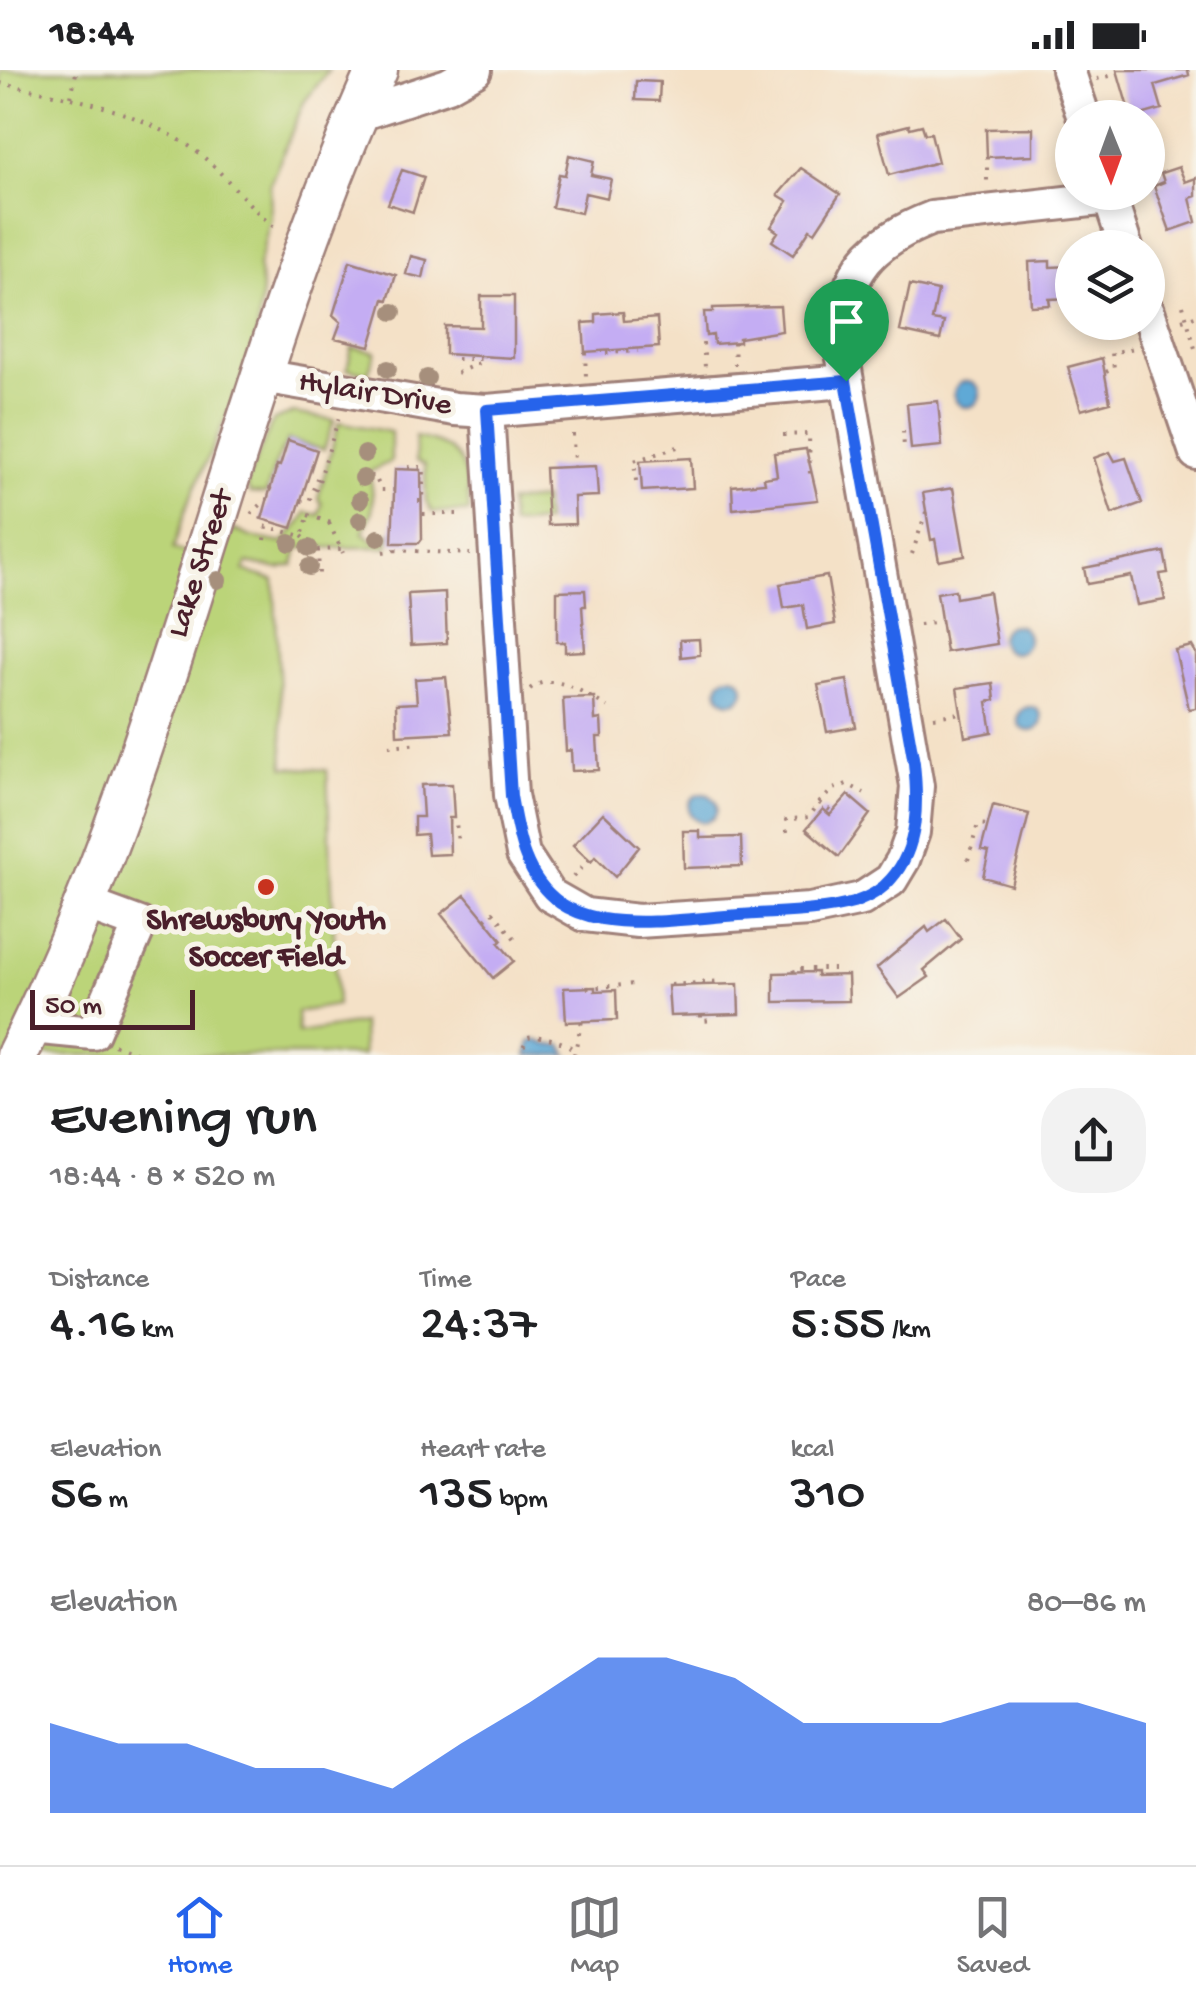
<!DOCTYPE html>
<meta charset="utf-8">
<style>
:root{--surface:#fff;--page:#f2f2f2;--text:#202124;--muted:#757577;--line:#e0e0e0;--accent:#2563eb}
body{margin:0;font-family:"Gochi Hand",sans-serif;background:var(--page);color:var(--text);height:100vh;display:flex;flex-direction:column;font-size:38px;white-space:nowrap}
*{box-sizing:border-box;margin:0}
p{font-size:32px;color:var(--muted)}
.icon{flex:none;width:55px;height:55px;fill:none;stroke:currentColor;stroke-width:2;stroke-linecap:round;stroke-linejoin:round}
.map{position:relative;height:985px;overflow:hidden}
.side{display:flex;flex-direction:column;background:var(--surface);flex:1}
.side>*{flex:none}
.needle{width:65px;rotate:179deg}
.fabs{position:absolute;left:1055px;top:30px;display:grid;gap:20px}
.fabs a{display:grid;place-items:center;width:110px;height:110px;border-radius:50%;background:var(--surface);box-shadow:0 5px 15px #0003;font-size:50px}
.scale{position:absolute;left:30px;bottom:25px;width:165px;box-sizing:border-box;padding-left:10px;border:5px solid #4a1f2b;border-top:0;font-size:28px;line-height:35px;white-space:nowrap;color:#4a1f2b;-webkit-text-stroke:8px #f7f3e8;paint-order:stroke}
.pin{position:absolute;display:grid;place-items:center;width:85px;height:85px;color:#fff;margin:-102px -42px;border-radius:50% 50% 50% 0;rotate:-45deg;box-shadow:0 0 10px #0007}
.pin .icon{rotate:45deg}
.round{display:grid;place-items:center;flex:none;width:105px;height:105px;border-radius:40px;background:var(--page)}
.headline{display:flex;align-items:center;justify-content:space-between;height:170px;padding:0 50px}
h1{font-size:55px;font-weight:600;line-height:75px}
.stats{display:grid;grid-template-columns:repeat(3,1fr);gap:15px;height:170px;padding:10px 50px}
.stats div{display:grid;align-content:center}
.stats b{font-size:50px;font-weight:600}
.stats small{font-size:28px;font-weight:400}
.stats p{font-size:28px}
.chart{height:280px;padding:20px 50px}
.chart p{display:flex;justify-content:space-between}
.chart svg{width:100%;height:180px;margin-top:10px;fill:var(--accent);opacity:.7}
.status{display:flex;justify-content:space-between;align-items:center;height:70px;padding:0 50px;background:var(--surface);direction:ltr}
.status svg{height:28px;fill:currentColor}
.dock{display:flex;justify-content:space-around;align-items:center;height:140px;border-top:2px solid var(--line);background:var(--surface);font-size:28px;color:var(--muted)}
.dock a{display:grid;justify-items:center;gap:5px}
.dock .selected{color:var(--accent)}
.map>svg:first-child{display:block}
.green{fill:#bbd479;stroke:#827a52;stroke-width:2.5}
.water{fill:#5ea9d6;stroke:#546480;stroke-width:2.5}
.building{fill:#c4adf3}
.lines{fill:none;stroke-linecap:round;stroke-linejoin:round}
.minor-casing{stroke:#9f8079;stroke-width:38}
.major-casing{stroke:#9f8079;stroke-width:45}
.path{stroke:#9f8079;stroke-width:4;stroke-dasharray:2.5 8;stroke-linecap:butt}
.minor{stroke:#fff;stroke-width:32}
.major{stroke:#fff;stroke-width:40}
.tree{fill:#a68f7c}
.route-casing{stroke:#fff;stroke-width:20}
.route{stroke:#2563eb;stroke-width:12}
.poi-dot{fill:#c8321e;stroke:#f7f3e8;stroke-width:4}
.labels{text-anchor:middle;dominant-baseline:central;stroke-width:10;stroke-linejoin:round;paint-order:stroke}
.street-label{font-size:32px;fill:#4a1f2b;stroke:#f7f3e8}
.poi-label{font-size:32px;font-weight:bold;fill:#4a1f2b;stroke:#f7f3e8}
</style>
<div class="status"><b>18:44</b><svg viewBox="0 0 49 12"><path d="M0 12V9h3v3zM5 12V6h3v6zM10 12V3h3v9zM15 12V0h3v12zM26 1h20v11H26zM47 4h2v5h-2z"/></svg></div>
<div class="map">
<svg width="1196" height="985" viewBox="0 0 1196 985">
<rect width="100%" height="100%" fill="#f7f3e8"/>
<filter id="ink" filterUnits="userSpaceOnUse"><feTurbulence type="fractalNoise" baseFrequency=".01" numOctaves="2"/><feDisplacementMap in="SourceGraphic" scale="20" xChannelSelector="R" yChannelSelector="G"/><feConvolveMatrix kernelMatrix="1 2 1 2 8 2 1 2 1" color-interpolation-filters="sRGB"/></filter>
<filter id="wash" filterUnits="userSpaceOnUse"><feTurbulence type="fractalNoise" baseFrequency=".0048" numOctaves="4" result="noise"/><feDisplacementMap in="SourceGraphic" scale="40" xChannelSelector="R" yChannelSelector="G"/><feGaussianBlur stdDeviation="2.25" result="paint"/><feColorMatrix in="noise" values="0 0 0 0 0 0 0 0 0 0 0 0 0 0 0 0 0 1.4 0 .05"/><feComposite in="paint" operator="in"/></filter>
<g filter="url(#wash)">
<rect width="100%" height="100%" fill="#f4e1c7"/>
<path class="green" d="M0 0H329L304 32 270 114 271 148 258 196 262 219 257 265 240 316 188 433 173 479 220 494 233 459 251 467 283 473C290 463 304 452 306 442L319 445 322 434 318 428 339 352 391 362V391L368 403C373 412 375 436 370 447 368 452 365 457 364 463L373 470 383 471 391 463 388 477 298 478 294 495 279 499 247 493 244 501 274 510 284 697 327 700 337 935 297 942 298 963 362 953 363 985H0Z
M352 277 376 282 368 303 347 299Z
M293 343 334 350 324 380 288 370 276 391 266 424 250 423 246 414 270 357 274 350Z
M415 367C465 376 467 396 469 442H432L426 431 425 395 416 391Z
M543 429 545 452 511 455 509 432Z"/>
<path class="water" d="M954 324a13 13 0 1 1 26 0a13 13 0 1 1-26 0Z
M1000 569a14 14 0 1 1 28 0a14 14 0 1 1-28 0Z
M718 619a13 13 0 1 1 26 0a13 13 0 1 1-26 0Z
M1018 649a12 12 0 1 1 24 0a12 12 0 1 1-24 0Z
M689 738a14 14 0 1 1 28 0a14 14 0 1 1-28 0Z
M536 970 549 975H562L568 985H527L531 972Z"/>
<g id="blocks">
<path class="building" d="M1117 0H1188L1189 5 1155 15 1162 39 1131 48Z
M636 11 660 12 659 31 635 30Z
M909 55 910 58 922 55 925 64 931 63 938 92 889 105 878 63Z
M1033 58V85L987 87 986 59Z
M569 85 594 91 591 105 611 109 607 128 585 123 581 143 552 137 559 104 565 105Z
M1179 97 1185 112 1196 108V126L1190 128 1196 152 1170 161 1154 116 1164 112 1161 103Z
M801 98 840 124 815 162 810 159 793 185 772 171 778 162 771 157 788 131 778 125Z
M402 100 424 107 413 142 388 134Z
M411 186 427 190 423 208 406 204Z
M350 191 396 205 388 230 384 229 370 276 335 268 341 252 333 245Z
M1050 191V197L1072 196V228L1049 229 1050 235 1031 236 1029 192Z
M910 215 938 221 932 250 944 252 940 270 900 261Z
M481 226H514V288L445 284V256L481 257Z
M780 236 782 261 739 268V272L714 274 713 265 706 266 704 242H713V238Z
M623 242 624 251 657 248 659 277 585 282 583 253 596 252V244Z
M1102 288 1110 332 1081 340 1068 297Z
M938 331 942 376 911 379 907 334Z
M288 370 317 380 292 458 262 449 277 395 280 396Z
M806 379 818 430 733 439 732 416 765 413 764 408 777 406 774 383Z
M1110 382 1115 391 1126 388 1142 433 1112 444 1094 388Z
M691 388 693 418 642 421 640 391Z
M596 396 598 426 574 427 575 454 548 455 545 398Z
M395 399 421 400 422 469 419 473H392Z
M953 418 965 486 939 491 935 469 931 470 923 423Z
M1164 482 1168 503 1160 504 1165 530 1137 535 1131 506 1087 514 1084 498Z
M827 506 835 554 807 559 803 535 784 538 780 514Z
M585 520 586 536H582L585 581 565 582V572H557V521Z
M955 520 956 528 989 522 997 574 946 582 937 523Z
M445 522 447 573 411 575 408 524Z
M699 569 700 585 681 587 680 570Z
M1192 576 1196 583V638L1189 639 1175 580Z
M446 607 452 662 397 665 396 634 417 633 415 609Z
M847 610 856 657 827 662 818 615Z
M993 613 995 630 987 632 992 662 965 667 957 618Z
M594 627 595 650 601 649 602 667H597L599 700 572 701 571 680 566 681 563 628Z
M452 714 454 748H449L450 784 428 785 426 764 414 765V747H423L421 715Z
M848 725 870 744 839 787 806 759 823 739 830 745Z
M993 735 1029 744 1011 815 983 807 989 782 981 780Z
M603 743 639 777 615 807 595 787 591 792 573 775Z
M683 761H700V768L741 767 742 796 684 798Z
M465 825 502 870 499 873 514 891 493 908 441 844Z
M946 849 961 869 924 900 929 907 899 928 877 898 926 857 929 862Z
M817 902V906L848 905 849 931 774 932V903Z
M738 914 739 944 670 946 668 916Z
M595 917V921L616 920 617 950 566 952 564 918Z"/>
</g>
</g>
<g filter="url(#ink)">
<use href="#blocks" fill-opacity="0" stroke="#9f8079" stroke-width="2.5"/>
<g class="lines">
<defs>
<path id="minor" d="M1068 0 1084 48
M357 45 448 15 475 0
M1108 122 1126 178
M1148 241 1196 383
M262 306 455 339 487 341 846 311
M487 341 511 725 523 784 550 825 585 845 638 851 810 840 862 829 891 810 903 790 913 762 917 716 839 265C846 200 872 171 932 148L1109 128
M31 957 93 963 140 854 83 833"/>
<path id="major" d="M17 985C174 671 233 319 377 0"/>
</defs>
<use href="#minor" class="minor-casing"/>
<use href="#major" class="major-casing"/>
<path class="path" d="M1097 9 1118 4
M0 13C65 26 132 38 189 76 222 98 246 136 278 160
M71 27 76 3
M987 87V113
M1183 235 1196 282
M1182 250 1195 246
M734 272 735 295
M703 273 705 297
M585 282 586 307
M606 283 638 281
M457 289H483
M1106 302 1114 298 1112 283 1134 278
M457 303 483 291V288
M903 361 904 378
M573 364 574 397
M783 365 809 364 810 407
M408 397H424L423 431H416
M370 406H375L381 420H395
M636 411 634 391 681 376
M316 421 340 344
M301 431 309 432 317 408
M251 444 267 429 276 399
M423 444H465
M308 445 337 455
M261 447 264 456 302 466 308 447
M329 453 343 483
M302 466 316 480 341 479
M265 470 267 457
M318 480 319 504
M395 480 470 484
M383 482 395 480 394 473
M912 484 926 442
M919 555 941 552
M530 619C553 600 586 624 607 637
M934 647 961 643
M389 676 419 673
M819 733 833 719 847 714 864 723
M449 752H456L458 774
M787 762 786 750 809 747 819 733 833 742
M968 790 978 754 988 755
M573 807 589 790
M485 849 493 842 519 874
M794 902 793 899H834
M671 915 723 911
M587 918 635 914
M701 945V951L715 950
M114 975 144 985
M524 985 521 981 528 967C539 964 569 972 576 982
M574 985 582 951"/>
<use href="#minor" class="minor"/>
<use href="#major" class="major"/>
</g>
<g class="tree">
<circle cx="393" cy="242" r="9"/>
<circle cx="388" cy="299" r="9"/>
<circle cx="427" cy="308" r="9"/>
<circle cx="365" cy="384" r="9"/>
<circle cx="363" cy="408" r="9"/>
<circle cx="360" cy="430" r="9"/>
<circle cx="360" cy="450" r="9"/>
<circle cx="378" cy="468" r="9"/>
<circle cx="290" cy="473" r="9"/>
<circle cx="309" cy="478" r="9"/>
<circle cx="309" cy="497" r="9"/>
<circle cx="218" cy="510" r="9"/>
</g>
</g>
<g class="lines" filter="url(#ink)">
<defs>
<path id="route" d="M846 311 914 693C918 732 919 778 891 809 882 820 867 828 853 833 817 843 776 842 739 845 695 848 646 856 602 849 587 846 573 842 560 833 524 807 518 766 511 726L487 340Z"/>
</defs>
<use href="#route" class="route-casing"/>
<use href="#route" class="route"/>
</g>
<circle class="poi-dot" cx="266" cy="817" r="10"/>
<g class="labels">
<g class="street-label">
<text transform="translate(375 325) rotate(9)">Hylair Drive</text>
<text transform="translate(202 494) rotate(-72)">Lake Street</text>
</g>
<g class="poi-label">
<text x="266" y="852">Shrewsbury Youth<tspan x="266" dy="37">Soccer Field</tspan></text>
</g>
</g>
</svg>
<div class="fabs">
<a><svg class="needle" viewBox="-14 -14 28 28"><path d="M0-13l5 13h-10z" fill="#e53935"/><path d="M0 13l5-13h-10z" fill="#757577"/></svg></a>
<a><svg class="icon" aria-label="layers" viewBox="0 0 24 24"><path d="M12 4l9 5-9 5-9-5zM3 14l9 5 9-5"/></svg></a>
</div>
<div class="scale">50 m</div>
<div class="pin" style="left:846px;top:311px;background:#1e9e55"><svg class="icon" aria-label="arrive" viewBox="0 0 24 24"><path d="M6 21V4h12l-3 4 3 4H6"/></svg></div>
</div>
<section class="side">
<div class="headline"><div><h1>Evening run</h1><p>18:44 · 8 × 520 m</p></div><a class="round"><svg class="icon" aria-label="share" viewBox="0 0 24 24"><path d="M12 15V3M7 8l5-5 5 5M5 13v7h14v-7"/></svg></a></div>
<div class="stats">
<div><p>Distance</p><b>4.16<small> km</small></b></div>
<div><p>Time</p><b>24:37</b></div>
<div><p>Pace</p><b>5:55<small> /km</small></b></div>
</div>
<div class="stats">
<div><p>Elevation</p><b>56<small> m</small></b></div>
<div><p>Heart rate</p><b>135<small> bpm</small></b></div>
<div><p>kcal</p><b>310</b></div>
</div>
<div class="chart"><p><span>Elevation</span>80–86 m</p>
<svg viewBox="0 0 160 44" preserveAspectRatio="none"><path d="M0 44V22L10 27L20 27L30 33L40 33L50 38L60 27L70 17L80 6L90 6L100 11L110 22L120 22L130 22L140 17L150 17L160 22V44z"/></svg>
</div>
</section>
<nav class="dock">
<a class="selected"><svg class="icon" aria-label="home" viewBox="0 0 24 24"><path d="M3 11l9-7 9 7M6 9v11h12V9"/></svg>Home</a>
<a><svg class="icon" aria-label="map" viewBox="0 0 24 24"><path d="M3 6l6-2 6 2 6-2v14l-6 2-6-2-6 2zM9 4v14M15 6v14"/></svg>Map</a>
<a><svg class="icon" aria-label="saved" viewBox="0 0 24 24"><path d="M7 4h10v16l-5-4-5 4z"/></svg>Saved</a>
</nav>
